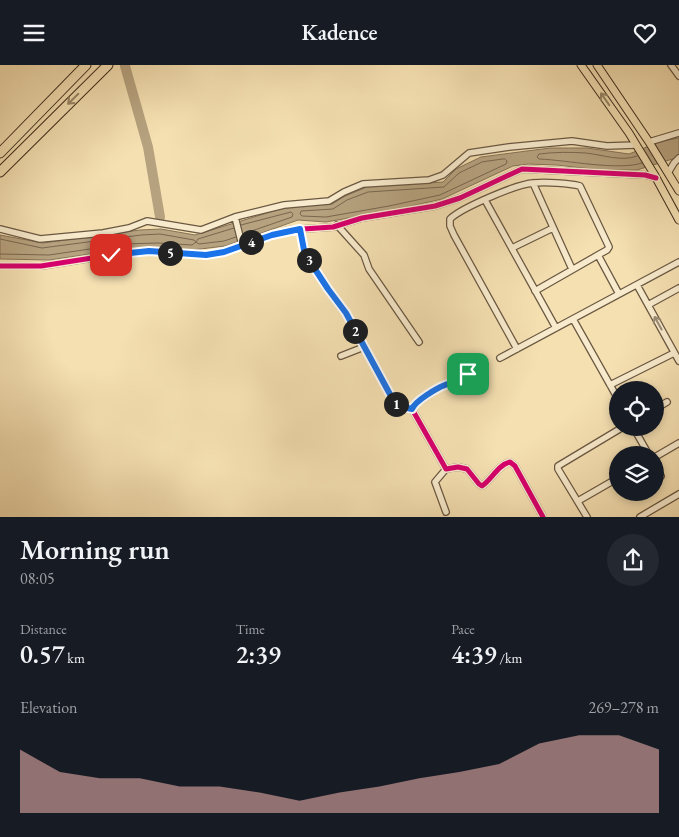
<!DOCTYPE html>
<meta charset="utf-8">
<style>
:root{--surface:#171b24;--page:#242831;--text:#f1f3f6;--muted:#9ea1a6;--accent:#c59692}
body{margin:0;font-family:"EB Garamond",serif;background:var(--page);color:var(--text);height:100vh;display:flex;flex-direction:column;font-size:19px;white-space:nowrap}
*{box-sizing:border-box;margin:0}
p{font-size:16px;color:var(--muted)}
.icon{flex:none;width:28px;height:28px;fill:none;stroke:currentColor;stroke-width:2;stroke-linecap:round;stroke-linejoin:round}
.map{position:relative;height:452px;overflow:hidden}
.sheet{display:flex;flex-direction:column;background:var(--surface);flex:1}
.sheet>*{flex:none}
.buttons{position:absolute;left:609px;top:316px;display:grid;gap:10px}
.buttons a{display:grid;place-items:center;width:55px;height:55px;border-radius:50%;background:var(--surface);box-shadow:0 2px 8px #0003;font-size:25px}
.pin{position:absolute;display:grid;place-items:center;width:42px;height:42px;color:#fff;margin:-21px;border-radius:10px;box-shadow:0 2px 8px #0006}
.km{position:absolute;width:25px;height:25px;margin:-12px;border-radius:50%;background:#222;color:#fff;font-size:14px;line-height:25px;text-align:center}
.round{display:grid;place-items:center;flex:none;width:52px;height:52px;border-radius:26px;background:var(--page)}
.summary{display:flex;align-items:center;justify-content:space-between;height:85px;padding:0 20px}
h1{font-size:28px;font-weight:600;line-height:38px}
.figures{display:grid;grid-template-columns:repeat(3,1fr);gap:8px;height:85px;padding:5px 20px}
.figures div{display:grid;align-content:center}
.figures b{font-size:25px;font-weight:600}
.figures small{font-size:14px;font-weight:400}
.figures p{font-size:14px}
.chart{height:140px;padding:10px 20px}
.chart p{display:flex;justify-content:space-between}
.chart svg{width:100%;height:90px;margin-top:5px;fill:var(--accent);opacity:.7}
header{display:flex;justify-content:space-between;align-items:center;height:65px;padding:0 20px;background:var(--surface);font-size:22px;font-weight:600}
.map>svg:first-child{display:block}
.water{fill:#b6a27f;stroke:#857257}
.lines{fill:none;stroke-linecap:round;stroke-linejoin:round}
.shore{stroke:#79664e;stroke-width:1}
.river{stroke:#b6a27f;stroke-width:10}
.minor-casing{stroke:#6a5842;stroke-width:8}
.major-casing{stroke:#3c2b1c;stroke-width:9}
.highway-casing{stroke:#3c2b1c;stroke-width:11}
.minor{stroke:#f8ebcd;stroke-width:5.5}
.major{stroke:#f5e0b2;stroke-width:7}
.highway{stroke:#f5e0b2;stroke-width:9}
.cycleway-casing{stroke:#f8ebcd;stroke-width:8}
.cycleway{stroke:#d6006c;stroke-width:5}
.oneway{stroke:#988667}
.oneway2{stroke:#9a8b74}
.route-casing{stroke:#fff;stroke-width:10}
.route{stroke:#1a73e8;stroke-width:6}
</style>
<header><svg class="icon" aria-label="menu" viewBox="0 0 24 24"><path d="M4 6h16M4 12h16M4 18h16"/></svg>Kadence<svg class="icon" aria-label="heart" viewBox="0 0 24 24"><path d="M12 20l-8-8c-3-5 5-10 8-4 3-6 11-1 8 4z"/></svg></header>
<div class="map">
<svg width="679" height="452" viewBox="0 0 679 452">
<rect width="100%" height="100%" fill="#f5e0b2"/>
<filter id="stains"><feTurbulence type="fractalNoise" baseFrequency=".004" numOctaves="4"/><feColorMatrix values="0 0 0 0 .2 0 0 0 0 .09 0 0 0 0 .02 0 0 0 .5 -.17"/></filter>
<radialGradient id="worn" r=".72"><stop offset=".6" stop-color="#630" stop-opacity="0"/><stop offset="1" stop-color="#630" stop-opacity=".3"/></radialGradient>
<path class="water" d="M679 73V92L637 105H600L557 100 528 99 513 101 442 134 389 146 326 157 298 155 225 181 192 185 158 183 125 184 49 195 0 194V170L43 178 140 165 161 164 195 170 280 144 308 140 332 139 345 131 367 122 443 117 456 104 481 92 550 83H587L629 89 662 76Z"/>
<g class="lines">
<path class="shore" d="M637 91C622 97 603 90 586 88 571 87 554 87 539 89L537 92 539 94C567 95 618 106 642 98
M505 94 507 96 506 99 440 130 389 141 326 152 302 151 300 149 301 146 333 144 347 135 368 127 444 122 459 108 482 97Z
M241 160 291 147 293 149 292 152 243 169
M234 163 198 174 196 177 199 179 224 176 236 172
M0 174 42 183 141 170 160 169 194 175 196 177 192 180 158 178 124 179 49 190 0 189"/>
<path class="river" d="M125 1 148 82 160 152"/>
<defs>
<path id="minor" d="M671 0 679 11
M649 77 679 68
M668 108 674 98 679 93
M533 118 572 204
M485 135 556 263
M235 152 242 180
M337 160 364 190 369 204 419 277
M0 164 40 174 103 168 129 163 147 156 201 165 235 152 284 140 329 136 344 127 363 119 429 115 443 110 469 88 509 82 572 76 607 81 636 80
M300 164 304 185 307 192 328 225 346 249 396 339 399 341 412 344 446 404 458 402 467 404 479 419 482 421C492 414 498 400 510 397L515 401 543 452
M512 183 553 163
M598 190 619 229
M0 201H41L111 190 149 186 206 190 224 187 288 165 333 162 362 153 435 141 460 133 522 104 645 110 656 113
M637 220 679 296
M648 240 679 223
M573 254 618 334
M517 284 454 170 450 161V154C461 143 517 119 533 118 545 117 569 118 580 121L609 182 607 185 598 190 535 226
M341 291 364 282
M500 293 679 197
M610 320 674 288
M412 344 415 339 443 320 460 315 478 300
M655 344 667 337
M633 362 649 390
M655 392 679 378
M655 401 661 411
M446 404 435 417 446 447
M578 436 618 413
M587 452 558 404V401L623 362
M640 452 679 429"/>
<path id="major" d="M581 0 629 68 654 109 679 155
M597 0 649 77 679 126"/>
<path id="highway" d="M0 88 86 0
M0 107 108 0"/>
</defs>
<use href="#minor" class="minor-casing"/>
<use href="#major" class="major-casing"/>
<use href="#highway" class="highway-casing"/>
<use href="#minor" class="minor"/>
<use href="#major" class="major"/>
<use href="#highway" class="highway"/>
<defs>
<path id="cycleway" d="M300 164 304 185 307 192 328 225 346 249 396 339 399 341 412 344 446 404 458 402 467 404 479 419 482 421C492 414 498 400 510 397L515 401 543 452
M0 201H41L111 190 149 186 206 190 224 187 288 165 333 162 362 153 435 141 460 133 522 104 645 110 656 113"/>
</defs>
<use href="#cycleway" class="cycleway-casing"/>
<use href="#cycleway" class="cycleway"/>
</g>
<defs><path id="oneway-shaft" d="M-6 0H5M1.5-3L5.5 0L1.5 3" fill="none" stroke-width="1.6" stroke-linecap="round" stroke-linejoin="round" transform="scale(1.25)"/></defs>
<g class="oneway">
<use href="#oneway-shaft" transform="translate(73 34) rotate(135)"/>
<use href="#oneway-shaft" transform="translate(605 34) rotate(-125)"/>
</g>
<use class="oneway2" href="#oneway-shaft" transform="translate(658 258) rotate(-119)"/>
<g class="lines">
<defs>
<path id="route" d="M111 190 149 186 206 190 224 187 272 170 300 164 304 185 307 192 328 224 346 248 392 333 399 341 412 344C415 336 437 323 445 320 455 316 459 317 468 309"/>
</defs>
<use href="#route" class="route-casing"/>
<use href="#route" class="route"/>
</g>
<rect width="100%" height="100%" filter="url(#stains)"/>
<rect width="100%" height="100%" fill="url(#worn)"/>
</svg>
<div class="buttons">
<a><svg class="icon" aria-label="locate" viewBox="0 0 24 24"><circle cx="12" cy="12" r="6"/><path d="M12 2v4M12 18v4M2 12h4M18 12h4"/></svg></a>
<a><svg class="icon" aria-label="layers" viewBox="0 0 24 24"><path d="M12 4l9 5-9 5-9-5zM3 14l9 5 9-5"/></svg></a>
</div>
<div class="pin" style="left:468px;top:309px;background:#1e9e55"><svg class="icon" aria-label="arrive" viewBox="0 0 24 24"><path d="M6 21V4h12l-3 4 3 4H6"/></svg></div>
<div class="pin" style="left:111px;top:190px;background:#d93025"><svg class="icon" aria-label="check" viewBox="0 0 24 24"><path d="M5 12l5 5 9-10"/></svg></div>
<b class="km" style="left:396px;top:339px">1</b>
<b class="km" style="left:355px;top:266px">2</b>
<b class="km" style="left:309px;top:195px">3</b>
<b class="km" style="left:251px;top:177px">4</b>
<b class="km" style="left:170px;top:188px">5</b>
</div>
<section class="sheet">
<div class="summary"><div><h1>Morning run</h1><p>08:05</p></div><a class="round"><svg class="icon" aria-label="share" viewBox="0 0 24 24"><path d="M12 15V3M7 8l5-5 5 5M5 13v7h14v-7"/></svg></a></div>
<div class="figures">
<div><p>Distance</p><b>0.57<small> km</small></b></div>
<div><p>Time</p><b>2:39</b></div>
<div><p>Pace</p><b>4:39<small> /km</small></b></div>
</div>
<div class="chart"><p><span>Elevation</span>269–278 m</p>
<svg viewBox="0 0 160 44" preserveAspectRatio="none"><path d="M0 44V13L10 24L20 27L30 27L40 31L50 31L60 34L70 38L80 34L90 31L100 27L110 24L120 20L130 10L140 6L150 6L160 13V44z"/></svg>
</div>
</section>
